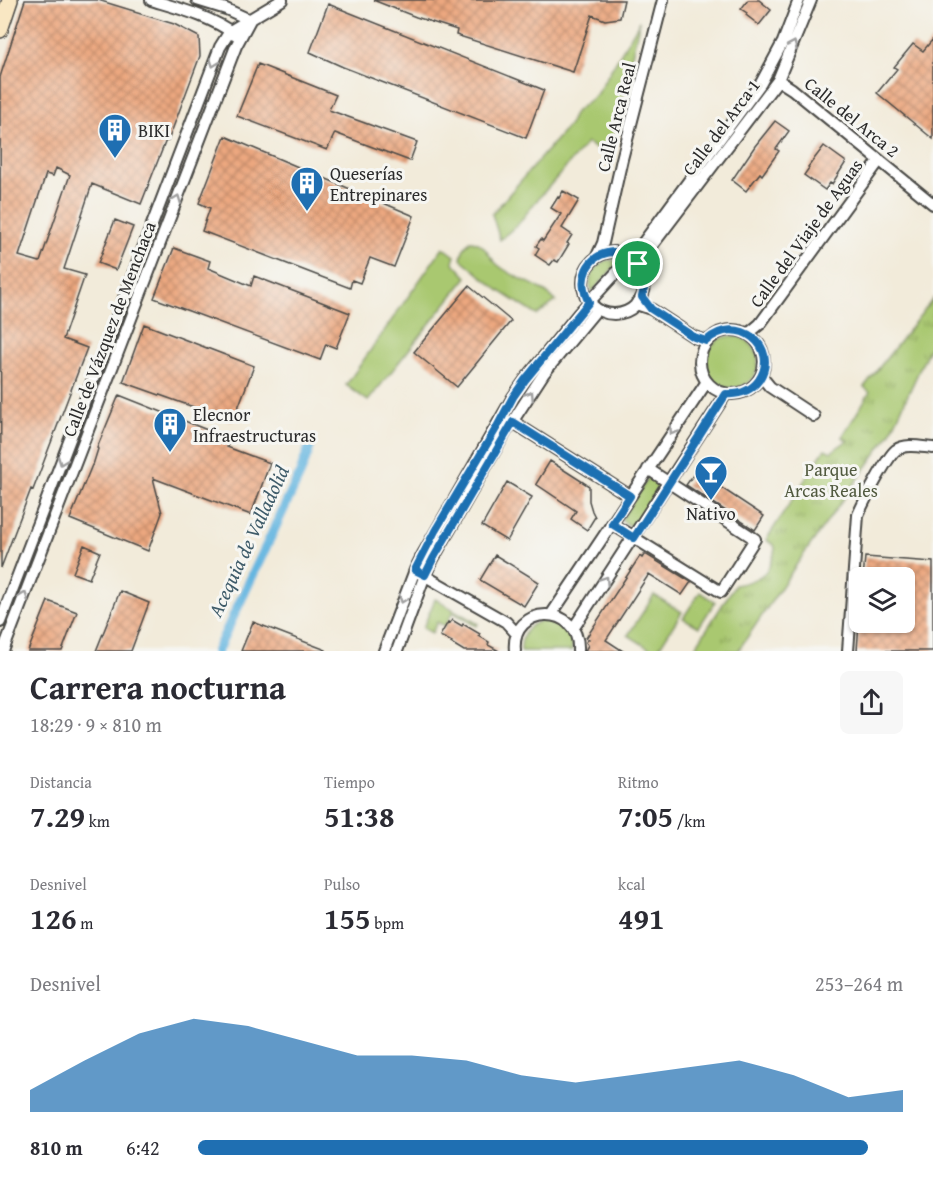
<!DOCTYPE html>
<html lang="es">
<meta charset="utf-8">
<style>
:root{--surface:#fff;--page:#f7f7f7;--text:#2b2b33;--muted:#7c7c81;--accent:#1f6fb2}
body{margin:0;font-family:"Gentium Book Plus",serif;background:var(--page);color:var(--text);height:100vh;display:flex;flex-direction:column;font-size:22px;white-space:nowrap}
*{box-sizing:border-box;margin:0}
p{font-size:20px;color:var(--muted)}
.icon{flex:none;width:33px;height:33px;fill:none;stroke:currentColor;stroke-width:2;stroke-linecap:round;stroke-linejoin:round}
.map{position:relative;height:651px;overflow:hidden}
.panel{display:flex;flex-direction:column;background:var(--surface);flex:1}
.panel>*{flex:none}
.buttons{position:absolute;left:849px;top:567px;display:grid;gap:12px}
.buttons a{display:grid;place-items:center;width:66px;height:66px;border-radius:9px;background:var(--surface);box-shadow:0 2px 4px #0004;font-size:30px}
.pin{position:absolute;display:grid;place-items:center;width:51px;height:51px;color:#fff;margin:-26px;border:3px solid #fff;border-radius:50%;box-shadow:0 2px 6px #0007}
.round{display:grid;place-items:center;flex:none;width:63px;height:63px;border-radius:9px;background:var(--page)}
.head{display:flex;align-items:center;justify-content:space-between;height:102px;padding:0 30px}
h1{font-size:33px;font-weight:800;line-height:45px}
.metrics{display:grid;grid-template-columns:repeat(3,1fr);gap:9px;height:102px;padding:6px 30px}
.metrics div{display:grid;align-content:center}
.metrics b{font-size:30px;font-weight:800}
.metrics small{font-size:16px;font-weight:400}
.metrics p{font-size:16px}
.chart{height:168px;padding:12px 30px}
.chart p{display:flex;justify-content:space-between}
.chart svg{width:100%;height:108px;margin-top:6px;fill:var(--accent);opacity:.7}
ul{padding:0 30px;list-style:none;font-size:20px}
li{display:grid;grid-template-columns:96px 72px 1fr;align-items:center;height:45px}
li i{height:15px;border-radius:8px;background:var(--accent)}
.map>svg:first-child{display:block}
.grass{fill:#a9c86f;stroke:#6a7a4d;stroke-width:1.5}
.park{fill:url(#park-tufts);stroke:#6a7a4d;stroke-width:1.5}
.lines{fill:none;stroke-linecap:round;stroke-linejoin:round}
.canal{stroke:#65b6e0;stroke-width:10}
.building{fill:url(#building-cross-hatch);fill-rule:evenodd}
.street-casing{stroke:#494845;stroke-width:14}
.secondary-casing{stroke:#494845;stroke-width:18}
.street{stroke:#fff;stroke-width:10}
.secondary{stroke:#f9e7c3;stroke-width:15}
.oneway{stroke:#a0a0a0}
.route-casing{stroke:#fff;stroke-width:12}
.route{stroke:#1f6fb2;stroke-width:8}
.labels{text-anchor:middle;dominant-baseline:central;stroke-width:6;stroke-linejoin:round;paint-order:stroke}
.street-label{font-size:18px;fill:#2b2b2b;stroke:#f6f6f2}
.poi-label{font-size:18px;fill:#2b2b2b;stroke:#f6f6f2;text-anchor:start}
.park-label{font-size:18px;fill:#515a3f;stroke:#f6f6f2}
.water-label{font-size:20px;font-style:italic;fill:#3f5c6a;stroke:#f6f6f2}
</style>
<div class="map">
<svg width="933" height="651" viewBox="0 0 933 651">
<defs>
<pattern id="park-tufts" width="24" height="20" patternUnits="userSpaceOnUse" patternTransform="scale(1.5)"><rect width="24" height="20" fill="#a9c86f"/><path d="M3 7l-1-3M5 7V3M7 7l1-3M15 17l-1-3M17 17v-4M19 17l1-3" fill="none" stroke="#8aa35b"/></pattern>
<pattern id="building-cross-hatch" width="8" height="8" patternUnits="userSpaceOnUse" patternTransform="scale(1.5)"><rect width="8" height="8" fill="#eca77f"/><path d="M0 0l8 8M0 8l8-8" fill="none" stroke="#bf8868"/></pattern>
</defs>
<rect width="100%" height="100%" fill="#f6f6f2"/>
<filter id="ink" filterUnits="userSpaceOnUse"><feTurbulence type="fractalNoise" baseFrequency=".0167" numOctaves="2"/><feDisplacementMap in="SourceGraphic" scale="12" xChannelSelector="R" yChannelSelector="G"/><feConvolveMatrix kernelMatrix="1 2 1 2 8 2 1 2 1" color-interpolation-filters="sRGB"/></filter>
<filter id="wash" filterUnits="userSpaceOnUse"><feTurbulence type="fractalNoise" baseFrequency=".008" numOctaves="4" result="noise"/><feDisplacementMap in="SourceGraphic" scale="24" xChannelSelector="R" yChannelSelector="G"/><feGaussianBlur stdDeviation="1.35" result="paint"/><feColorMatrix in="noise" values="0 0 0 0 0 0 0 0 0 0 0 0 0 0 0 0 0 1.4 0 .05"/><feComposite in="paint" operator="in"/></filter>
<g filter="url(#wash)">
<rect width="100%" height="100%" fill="#f2ebda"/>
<path class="grass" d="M640 21 608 156 587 143 532 206 519 223 500 240 492 214 569 125 575 112 596 95Z
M470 241C485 241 488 257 498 265 511 276 526 280 541 289 546 292 551 297 556 301L537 315 498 290 461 259 463 250Z
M443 247 455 256 453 262 467 277 368 401 346 385Z
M607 260 620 261 592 292C586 278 594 267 607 260Z
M706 362a26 26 0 1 1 52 0a26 26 0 1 1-52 0Z
M650 475 662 483 632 527 621 520Z
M700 592 715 602 699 627 683 618Z
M654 595 682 612 657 651H653L628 635Z
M435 599 478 624 476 626 453 612 445 626 437 622 432 633 423 628Z
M543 620C561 621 574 632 572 651H521C520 635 528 624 543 620Z"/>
<path class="park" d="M933 299V340L890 434 801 558 738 651H693L735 585C746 583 763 578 769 567 773 561 774 554 775 548L774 545 766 540 825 449 831 452 848 440 842 437 870 392 864 387Z"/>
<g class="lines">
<path class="canal" d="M217 651 300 474 310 446"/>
</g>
<g id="blocks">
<path class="building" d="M25 0H98L134 11V12L174 24 199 37 200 56 168 141 166 140 141 204 92 184 64 269 85 275 63 339 87 348 33 490 31 489 1 568 0 77ZM56 168 70 175 40 262 19 256 46 174 53 176Z
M373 0H624L620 18 605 20 592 15 573 72 456 35 457 30 416 17Z
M748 0H759L771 10 759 25 746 15 747 13 741 9Z
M328 4 544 90 526 138 343 67 310 52Z
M933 39V139L877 93 897 69 894 67 913 44 923 51Z
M258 64 336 95 329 110 417 142 410 161 335 133 327 150 237 116Z
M775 121 789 131 776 149 779 151 762 175 760 173 746 191 732 180 755 146Z
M225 136 414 216 394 267 370 258 360 283 352 280 350 288 202 231 210 208 199 203Z
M824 146 846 162 832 184 830 183 825 190 804 175 809 168 808 167Z
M563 191 579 200 562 228 572 235 567 243 569 244 558 262 554 260 550 265 535 255 539 248 536 246 541 239 543 241 561 214 551 208 558 197 559 198Z
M115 220 133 227 116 270 98 263Z
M174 248 210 261 208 268 251 286 254 276 350 313 336 348 326 344 320 360 154 298Z
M469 286 511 321 457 387 414 352Z
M144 324 254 366 233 421 123 382Z
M119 395 230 439 227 447 270 463 251 515 153 478 162 513 148 551 70 519 92 465H93L98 449 97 448Z
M550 461 589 486V501L592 511 595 517 587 530 571 519 576 511 536 484Z
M696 471 764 516 755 530 686 485Z
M507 482 532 497 507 541 482 526Z
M84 545 100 552 89 579 73 573Z
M495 555 539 582 524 606 480 580Z
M644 555H647L691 582 682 595 649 574 606 640 623 651H585L588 645 586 642 589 639 586 638 640 556 642 558Z
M865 557 933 562V651H857L859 622H904V578H863Z
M120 591 149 603 131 651H96Z
M48 601 77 612 62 651H28Z
M452 620 462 626 463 624 480 634 479 636 489 642 488 645 499 651H464L451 643 452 642 440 636 448 622 450 623Z
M253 622 326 650V651H241Z"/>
</g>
</g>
<g filter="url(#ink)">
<use href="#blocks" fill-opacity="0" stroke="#494845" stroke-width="1.5"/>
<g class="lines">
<defs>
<path id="street" d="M151 0C181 9 210 16 236 35
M197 0 226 9 250 20
M778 80 792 89 933 204
M583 283a31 31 0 1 1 62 0a31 31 0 1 1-62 0Z
M597 256 603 243 622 159 663 0
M638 264 778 80 811 0
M636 304 651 309 694 337 707 341
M700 362a32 32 0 1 1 64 0a32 32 0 1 1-64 0Z
M748 334 760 324 879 161
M761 376 770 387 814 416
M513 422 630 496
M612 524 721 592 755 539 648 469
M420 573 506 622 517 634
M551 615 706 383
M0 622 220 47 230 31 282 0
M573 629 726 394
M3 651 236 46 250 20
M384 651 415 570 423 554 513 397 525 380 579 313 640 247 761 83 783 42 799 0
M397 651 425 575 433 559 505 433 544 373 597 309
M515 651C510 604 581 602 578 651
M848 651 858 515C863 503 887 457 896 450 906 443 921 447 933 448"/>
<path id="secondary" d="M0 30 10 0"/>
</defs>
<use href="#street" class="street-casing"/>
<use href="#secondary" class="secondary-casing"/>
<use href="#street" class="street"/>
<use href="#secondary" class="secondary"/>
</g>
<defs><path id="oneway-chevron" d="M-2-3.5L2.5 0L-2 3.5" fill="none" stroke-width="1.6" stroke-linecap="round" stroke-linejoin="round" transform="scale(1.5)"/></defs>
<g class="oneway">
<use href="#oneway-chevron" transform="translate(793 45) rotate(-66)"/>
<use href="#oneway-chevron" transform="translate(214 63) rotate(111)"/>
<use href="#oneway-chevron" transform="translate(177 199) rotate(-69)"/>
<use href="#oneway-chevron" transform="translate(530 395) rotate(-57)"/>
<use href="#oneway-chevron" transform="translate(673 431) rotate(124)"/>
<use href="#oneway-chevron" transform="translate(62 461) rotate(111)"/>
<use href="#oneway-chevron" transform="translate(605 580) rotate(-56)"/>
<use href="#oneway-chevron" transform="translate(24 596) rotate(-69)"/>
<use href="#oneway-chevron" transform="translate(403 599) rotate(111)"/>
</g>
</g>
<g class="lines" filter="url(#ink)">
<defs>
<path id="route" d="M613 252C638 256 650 272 642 297L651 309 694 337 706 341C737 312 781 347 759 380 751 391 740 395 726 394L634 538 612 524 630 496 513 422 433 559 425 575 415 570 435 531 497 427 513 397 525 380 589 302C576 280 587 254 613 252Z"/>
</defs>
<use href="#route" class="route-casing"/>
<use href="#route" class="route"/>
</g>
<defs>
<symbol id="building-pin" viewBox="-11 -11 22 30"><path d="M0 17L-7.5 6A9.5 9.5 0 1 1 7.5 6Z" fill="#1f6fb2" stroke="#f6f6f2"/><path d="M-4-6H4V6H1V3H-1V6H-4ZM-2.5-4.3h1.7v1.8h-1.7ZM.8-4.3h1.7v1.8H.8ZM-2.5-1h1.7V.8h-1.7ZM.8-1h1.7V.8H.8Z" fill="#fff"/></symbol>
<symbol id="bar-pin" viewBox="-11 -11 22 30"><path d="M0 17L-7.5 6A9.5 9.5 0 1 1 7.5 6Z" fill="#1f6fb2" stroke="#f6f6f2"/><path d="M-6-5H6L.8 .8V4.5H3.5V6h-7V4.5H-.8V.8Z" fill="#fff"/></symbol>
</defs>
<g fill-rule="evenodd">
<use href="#building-pin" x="96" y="111" width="38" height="52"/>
<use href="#building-pin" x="288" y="164" width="38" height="52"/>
<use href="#building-pin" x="151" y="405" width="38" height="52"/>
<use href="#bar-pin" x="692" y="453" width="38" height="52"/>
</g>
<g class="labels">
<g class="street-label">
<text transform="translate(616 117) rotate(-76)">Calle Arca Real</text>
<text transform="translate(852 117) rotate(39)">Calle del Arca 2</text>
<text transform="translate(721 127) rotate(-53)">Calle del Arca 1</text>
<text transform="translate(806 233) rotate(-54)">Calle del Viaje de Aguas</text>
<text transform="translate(109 329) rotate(-69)">Calle de Vázquez de Menchaca</text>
</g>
<g class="poi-label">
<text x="138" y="130">BIKI</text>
<text x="330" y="173">Queserías<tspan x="330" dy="21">Entrepinares</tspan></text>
<text x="193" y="414">Elecnor<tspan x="193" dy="21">Infraestructuras</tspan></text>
<text x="711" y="513" text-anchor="middle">Nativo</text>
</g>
<g class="park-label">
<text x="831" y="469">Parque<tspan x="831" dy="21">Arcas Reales</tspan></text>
</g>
<g class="water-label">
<text transform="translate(248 541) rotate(-65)">Acequia de Valladolid</text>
</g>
</g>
</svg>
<div class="buttons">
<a><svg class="icon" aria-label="layers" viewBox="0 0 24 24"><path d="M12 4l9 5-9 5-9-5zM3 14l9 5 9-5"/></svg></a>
</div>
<div class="pin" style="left:638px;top:264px;background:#1e9e55"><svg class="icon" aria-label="arrive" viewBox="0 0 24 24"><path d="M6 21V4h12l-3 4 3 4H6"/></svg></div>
</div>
<section class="panel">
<div class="head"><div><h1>Carrera nocturna</h1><p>18:29 · 9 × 810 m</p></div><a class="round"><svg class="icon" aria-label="share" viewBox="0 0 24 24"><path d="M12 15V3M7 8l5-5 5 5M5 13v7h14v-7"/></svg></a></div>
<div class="metrics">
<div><p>Distancia</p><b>7.29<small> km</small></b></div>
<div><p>Tiempo</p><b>51:38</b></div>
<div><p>Ritmo</p><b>7:05<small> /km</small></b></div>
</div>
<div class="metrics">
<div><p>Desnivel</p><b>126<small> m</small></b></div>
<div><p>Pulso</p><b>155<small> bpm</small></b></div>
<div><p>kcal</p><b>491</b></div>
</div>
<div class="chart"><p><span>Desnivel</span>253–264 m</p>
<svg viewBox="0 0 160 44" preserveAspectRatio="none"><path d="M0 44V35L10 23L20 12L30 6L40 9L50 15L60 21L70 21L80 23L90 29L100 32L110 29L120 26L130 23L140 29L150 38L160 35V44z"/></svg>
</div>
<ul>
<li><b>810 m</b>6:42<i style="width:95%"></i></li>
</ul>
</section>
